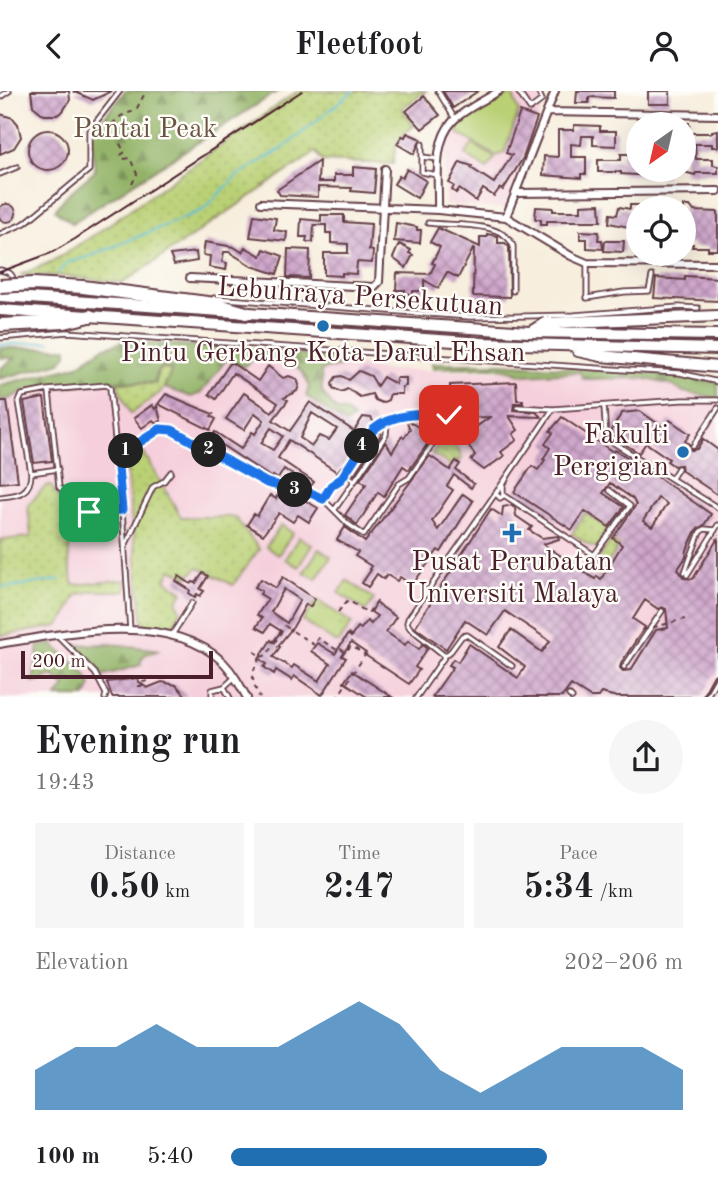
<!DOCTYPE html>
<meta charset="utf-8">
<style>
:root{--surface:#fff;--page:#f6f6f6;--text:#202124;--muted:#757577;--accent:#1f6fb2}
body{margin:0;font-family:"Old Standard TT",serif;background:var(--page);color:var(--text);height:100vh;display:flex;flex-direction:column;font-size:26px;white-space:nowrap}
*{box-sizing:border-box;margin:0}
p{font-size:23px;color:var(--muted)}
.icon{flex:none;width:38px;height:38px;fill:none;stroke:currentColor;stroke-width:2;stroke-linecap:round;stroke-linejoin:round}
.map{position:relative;height:606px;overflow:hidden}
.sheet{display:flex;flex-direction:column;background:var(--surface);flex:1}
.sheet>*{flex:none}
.needle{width:46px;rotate:214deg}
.controls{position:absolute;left:626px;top:21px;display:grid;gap:14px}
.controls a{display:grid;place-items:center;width:70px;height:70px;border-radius:50%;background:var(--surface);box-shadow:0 7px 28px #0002;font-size:35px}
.scale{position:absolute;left:21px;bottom:18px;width:192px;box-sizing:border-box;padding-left:7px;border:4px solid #4a1f2b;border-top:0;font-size:19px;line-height:24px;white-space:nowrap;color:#4a1f2b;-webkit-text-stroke:5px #fdfcf7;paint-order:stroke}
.pin{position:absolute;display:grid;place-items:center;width:60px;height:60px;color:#fff;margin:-30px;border-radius:14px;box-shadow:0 4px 10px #0006}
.km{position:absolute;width:35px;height:35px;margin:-18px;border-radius:50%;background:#222;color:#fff;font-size:19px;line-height:35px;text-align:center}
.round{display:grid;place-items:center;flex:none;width:74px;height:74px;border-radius:37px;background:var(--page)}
.head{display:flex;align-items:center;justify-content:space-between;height:119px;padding:0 35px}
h1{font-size:38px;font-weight:700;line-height:52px}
.figures{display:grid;grid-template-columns:repeat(3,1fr);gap:10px;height:119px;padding:7px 35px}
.figures div{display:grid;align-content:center;border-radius:0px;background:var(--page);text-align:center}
.figures b{font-size:35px;font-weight:700}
.figures small{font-size:19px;font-weight:400}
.figures p{font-size:19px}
.chart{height:196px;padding:14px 35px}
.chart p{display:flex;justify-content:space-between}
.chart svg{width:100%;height:126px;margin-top:7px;fill:var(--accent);opacity:.7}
ul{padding:0 35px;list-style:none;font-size:23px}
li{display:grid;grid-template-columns:112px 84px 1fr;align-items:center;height:52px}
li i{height:18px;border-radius:9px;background:var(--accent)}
header{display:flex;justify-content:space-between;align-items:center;height:91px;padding:0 35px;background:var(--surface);font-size:32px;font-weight:700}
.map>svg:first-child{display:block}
.built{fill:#f5cfdb}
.grass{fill:url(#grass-dots);stroke:#827850;stroke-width:2}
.forest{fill:url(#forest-firs);stroke:#6e6848;stroke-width:2}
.park{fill:url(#park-tufts);stroke:#827850;stroke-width:2}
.pitch{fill:#b9d075;stroke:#827850;stroke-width:2}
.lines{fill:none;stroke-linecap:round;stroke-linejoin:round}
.stream{stroke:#57bdd5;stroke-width:2}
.building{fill:url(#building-cross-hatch);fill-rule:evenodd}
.service-casing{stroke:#643e46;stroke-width:7}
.minor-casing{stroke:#643e46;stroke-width:10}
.trunk-casing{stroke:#643e46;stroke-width:14}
.motorway-casing{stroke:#643e46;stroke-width:16}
.path{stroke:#643e46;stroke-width:2;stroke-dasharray:5 5;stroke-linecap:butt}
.service{stroke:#fff;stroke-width:3.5}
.minor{stroke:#fff;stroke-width:6}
.trunk{stroke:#fff;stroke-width:10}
.motorway{stroke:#fff;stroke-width:12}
.tram{stroke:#4a1f2b;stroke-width:2}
.motorway-bridge-casing{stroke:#643e46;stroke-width:16;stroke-linecap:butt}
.path-bridge{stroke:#643e46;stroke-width:2;stroke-dasharray:5 5;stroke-linecap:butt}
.motorway-bridge{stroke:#fff;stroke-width:12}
.route-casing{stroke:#fff;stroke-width:14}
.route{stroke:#1a73e8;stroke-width:9}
.poi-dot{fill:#1f6fb2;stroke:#fdfcf7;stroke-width:2.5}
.labels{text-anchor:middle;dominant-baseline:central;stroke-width:5;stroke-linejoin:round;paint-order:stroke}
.park-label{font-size:28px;fill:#6b5441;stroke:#fdfcf7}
.street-label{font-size:28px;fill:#4a1f2b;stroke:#fdfcf7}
.poi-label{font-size:28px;fill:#4a1f2b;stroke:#fdfcf7}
</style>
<header><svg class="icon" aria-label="back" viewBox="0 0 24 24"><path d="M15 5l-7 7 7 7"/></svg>Fleetfoot<svg class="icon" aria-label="person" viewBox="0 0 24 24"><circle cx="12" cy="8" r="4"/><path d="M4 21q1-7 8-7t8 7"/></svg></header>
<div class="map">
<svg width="718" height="607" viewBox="0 0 718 607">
<defs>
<pattern id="grass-dots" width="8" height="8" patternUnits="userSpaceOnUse" patternTransform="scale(1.75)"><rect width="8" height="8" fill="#b9d075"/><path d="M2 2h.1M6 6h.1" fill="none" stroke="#a1b265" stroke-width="1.8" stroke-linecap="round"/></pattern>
<pattern id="forest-firs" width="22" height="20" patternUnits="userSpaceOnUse" patternTransform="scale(1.75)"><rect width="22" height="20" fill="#92b266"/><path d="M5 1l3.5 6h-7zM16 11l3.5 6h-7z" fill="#799054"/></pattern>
<pattern id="park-tufts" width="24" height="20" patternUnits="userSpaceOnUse" patternTransform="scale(1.75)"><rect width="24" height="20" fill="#b9d075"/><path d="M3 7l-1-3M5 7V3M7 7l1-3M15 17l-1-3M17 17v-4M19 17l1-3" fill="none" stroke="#a1b265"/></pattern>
<pattern id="building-cross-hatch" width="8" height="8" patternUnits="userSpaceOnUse" patternTransform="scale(1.75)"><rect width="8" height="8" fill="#cfa7cc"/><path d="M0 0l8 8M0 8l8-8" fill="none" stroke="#aa87a6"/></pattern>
</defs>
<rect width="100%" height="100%" fill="#fdfcf7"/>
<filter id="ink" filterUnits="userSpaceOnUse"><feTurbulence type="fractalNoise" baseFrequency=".0143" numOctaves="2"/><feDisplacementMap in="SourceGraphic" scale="14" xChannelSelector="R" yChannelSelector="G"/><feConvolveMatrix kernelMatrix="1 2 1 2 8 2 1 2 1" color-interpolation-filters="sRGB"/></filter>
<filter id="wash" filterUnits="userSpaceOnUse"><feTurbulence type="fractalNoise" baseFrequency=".00686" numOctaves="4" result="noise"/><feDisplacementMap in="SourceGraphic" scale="28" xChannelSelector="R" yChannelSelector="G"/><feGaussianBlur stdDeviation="1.57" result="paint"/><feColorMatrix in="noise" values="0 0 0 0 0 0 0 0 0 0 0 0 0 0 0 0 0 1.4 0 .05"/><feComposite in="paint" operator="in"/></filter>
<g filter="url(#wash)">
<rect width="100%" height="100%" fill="#f7eedd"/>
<path class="built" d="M505 0H548L506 118 445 114V53L447 42 455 31Z
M253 263 339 269 381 279 510 280 522 285 579 282 583 289 642 288 672 295 684 303 718 308V606L0 607V302L114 290 155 292 164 297 201 302 228 267Z"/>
<path class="grass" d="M298 0H426L402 17 414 35C398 46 395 54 393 73L322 70 316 61 123 192 65 185 20 184 51 171 94 144Z
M162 277 172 280 162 300 131 323 116 291 156 293 157 282Z
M446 343 459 360 462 367 460 371 456 368 451 375 432 363Z
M141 357 181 426H235L259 458 233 494 198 476 188 486 171 478 166 489 183 501 177 510 181 520 171 538 147 536 142 527 125 365Z
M47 394 51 395 61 410 81 425 82 437C64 447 68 477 74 494L125 489 126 500H93L76 504 66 525 58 535 0 545V449L31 446 28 414Z
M585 422 608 437 597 456H592L572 443Z
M611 449 619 455 600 485 591 480Z"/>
<path class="forest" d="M125 0H171L173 2 175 0H278L72 132 55 119 66 105 95 80 91 47 92 41Z
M125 250 276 260 339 269 342 275 321 279 322 301 337 320H345L353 327 346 333 306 305 309 295C301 269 278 269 255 266L243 276 227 268 201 302 191 306 164 297 172 279 162 276 156 282 155 292 114 290 24 300 9 308 0 309V294L76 275 103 257Z
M0 257H67V263L61 271 0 288V278L15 267H0Z
M432 272H501L690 285 718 292V307L683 301 672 294 642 287 583 288 580 281 523 284 510 279 492 276 433 277Z
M52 553 86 583 91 594 86 606H57L65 595 52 584 40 590 33 591 39 555Z
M113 553 160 559 146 563 141 568V574L102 585 72 554Z"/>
<path class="park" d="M317 509 352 532 339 551H335L303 530Z"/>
<path class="pitch" d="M512 2 519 20 504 62 496 65 458 42V35Z
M473 53 495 67 487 78 465 64Z
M281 434 293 442 278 464 266 456Z
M299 446 312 454 298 476 285 468Z
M319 458 331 466 316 488 304 481Z
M347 489 374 508 366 520 339 502Z"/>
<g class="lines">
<path class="stream" d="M58 182 66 172 88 166 203 119 238 84 286 55 353 0
M0 254 50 251
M0 497 60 489"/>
</g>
<g id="blocks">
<path class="building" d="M31 0H69L70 9 63 20 57 24H44L33 15Z
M73 0H112L93 9Z
M443 0H478L453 17Z
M577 0H614V7L589 6V12H576Z
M648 0H670V13H648Z
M424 5 440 24 422 38 406 20Z
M520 21 537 27 523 67 503 99 500 97 494 105 483 98 476 110 459 98 456 102 452 99 454 95 449 92 460 71 472 75 471 77 494 92 512 64 506 62Z
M0 23 13 27 18 33 21 46 14 57 0 63Z
M684 32H689L690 42H712V40L718 39V56H712V53H695L696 68H713V74L718 75V82H696L695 84 684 81Z
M574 34 600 35V40H616V55L593 54V45H582L581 54 571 53V66H586V83H581V87L543 84 544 65 558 66V39H574Z
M28 59a20 20 0 1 1 40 0a20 20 0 1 1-40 0Z
M407 42 421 48 414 63 397 53 402 45 405 46Z
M621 63H639V79H666V86L621 83V81H598V69H621Z
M319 70 318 91H334V84H353V76L376 78 374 102 351 100 352 97 318 96V106L280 104 277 99Z
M407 78 426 90 417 107 394 93 399 85 402 87Z
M600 113 601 130H547V133H541V128H535L536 116 553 117V120H581V114Z
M-2 122a9 9 0 1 1 18 0a9 9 0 1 1-18 0Z
M630 114H639V147H629V136L609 132 610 123 617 124 619 116 630 118Z
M684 115H690L694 120 718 121V159H708V156H692L693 153H684Z
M254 124 276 127 274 139 287 141 286 150 250 146Z
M321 124H344V131L371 133 369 159 373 160 372 172 357 171 356 183 342 182V185L324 184V162H348V153L331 152V142H326V134H314L313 151H306L307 146H300L301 128 321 130Z
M396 132 417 136V139H421L420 152 394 150Z
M438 137 480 156V146H487V143L498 145V152H505L509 156 510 206 473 205 474 156 458 187 447 181 438 197 424 189V200H413V203H405V199H396L397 182 430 183 435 173 432 172 440 156 430 151Z
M580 140 599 141 598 149H602L603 158 587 157V148H580Z
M605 150H624L623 161 604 160Z
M205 151 234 156 242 161 245 156 261 165 264 158 283 165 277 183 252 175 229 161H224L222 171 227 172 226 179 209 176 210 165 203 164Z
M399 153 411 159 409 162 413 164 406 177 393 167Z
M288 158 310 159 309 187 287 186Z
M196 161 197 170 174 174 170 164Z
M685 185 718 187V210L654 207 656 187 685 189Z
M231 271 258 290 268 275 283 287 289 285 297 288 299 294 297 300 284 307 288 309 273 329 290 340 310 311 354 340 363 326 371 327 375 333 363 345 343 377 341 376 337 381 289 349 278 367 314 391 310 396 284 378 278 388 273 385 272 387 211 347 215 341 241 358 252 341 255 343 264 329 255 322 244 339 226 328 244 302 272 321 278 312 233 282 216 308 209 303ZM312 322 337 338 329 349 319 345 312 355 300 347ZM271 337 283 345 273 359 261 352Z
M359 280 371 285 377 295 383 286 396 293V287H406V295L402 296V303H390L388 309 382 312 375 309 372 303 360 306 348 298 341 301 333 297 332 292 336 286 342 285 349 289Z
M516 291 517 309H523V312H514L513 319 536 321 541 326 509 325 518 339 513 343 517 349 501 361 504 365 484 379 471 369 475 364 462 346 490 326 452 327 455 321 451 315 433 317 432 300 450 298V294Z
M166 303 213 323 211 325 216 328 210 339 158 313Z
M44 307 52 370 34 372 24 311Z
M0 310H7L18 390 0 392Z
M152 314 155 318 157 315 161 330 156 332 153 329 142 337 134 327Z
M640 320 664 337 670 329 690 343 685 350 689 353 691 359 697 358 703 348 718 359V404L682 380 681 374 674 375 667 370 669 368 646 352 639 362 612 345 611 339 622 322Z
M562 326 613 361 615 359 634 370 711 423 704 434 696 439 687 459 686 466 678 478 684 487 693 488 718 447V582L714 584 702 606H617L601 602 598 606H590L571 594 562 606H432L453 576 449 574 453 568 458 571 469 553 518 587 525 576 499 556 511 539 542 561 550 550 505 520 488 544 465 529 446 558 415 536 491 418 502 425 503 416 512 414 515 417 516 425 532 436 529 439 542 447 558 445 559 448 543 453 595 488 597 485 601 488 622 454 613 447 636 414 633 408 610 392 603 402 624 416 609 436 585 420 572 439 514 401 532 375 538 379 545 369 543 368 550 357 545 353 553 342 550 340ZM658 407 667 413 652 436 643 430ZM645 509 658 518 662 516 666 518 668 537 656 539 631 579 623 580 620 577 621 572 645 536 633 528Z
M406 329 427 341 425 344 431 348 409 379 403 375 384 405 378 401 357 434 345 424 366 393 360 389 386 351 392 361 402 345 404 347 410 338Z
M380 340 381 343 354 383 351 381 364 358Z
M430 365 450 379 456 370 460 373 456 379 474 393 471 397 454 384 447 395 453 399 432 430 438 439 463 403 473 410 441 461 438 459 412 494 400 486 397 490 387 484 384 488 377 483 368 496 362 492 371 479 369 478 371 475 355 465 358 461 337 449 345 436 365 451Z
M294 403 318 417 309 431 298 424 293 431 279 422 263 444 247 434 254 423 257 425 270 404 276 408 277 405 288 412Z
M203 482 208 485 200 498 204 500 200 505 197 503 195 506 189 502 190 499 176 490 179 485 191 493 193 491 196 492Z
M283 486 315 508 310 516 306 513 293 536 278 555 280 556 273 566 292 577 294 574 319 590 330 573 311 560 317 552 335 563 348 543 351 546 358 536 361 538 367 530 371 533 377 525 371 521 376 512 396 526 386 541 405 554 408 550 419 558 423 553 428 557 415 576 419 579 409 593 365 564 366 562 351 552 342 565 346 567 322 604 294 585 292 589 276 579 274 583 264 576 267 573 259 567 271 549 273 551 281 540 270 533 265 541 256 536 262 527 257 524 268 508 260 503 262 500 255 496 261 488 276 497ZM284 498 300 509 287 532 271 521Z
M352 580 392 606H367L344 591Z
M138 587 139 591 147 597 162 591 176 594 187 606H112L107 591Z"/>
</g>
</g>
<g filter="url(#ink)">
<use href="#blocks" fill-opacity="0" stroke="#643e46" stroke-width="2"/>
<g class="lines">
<defs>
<path id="service" d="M438 0 455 28
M521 0 519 2 530 18 542 9 538 0
M0 6 9 0
M422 66V53
M0 83 17 76
M437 84 422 81V66L439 68
M428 132C451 135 503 129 513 155V200
M0 143 25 132 89 79V40L120 0
M587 172V207L624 201 649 200 652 185
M0 179C9 181 13 182 14 192
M214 207 470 226 574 224 679 216 698 217
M0 247 67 241 626 279 680 282 718 291
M49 300 59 396 84 420 122 419
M604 315 606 347 718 417
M517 316 553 318 682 309H718
M387 332 394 325 448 324 451 321
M144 348 160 338 168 337 267 392 313 403 323 408 348 433 364 444 399 393 409 387 446 334 448 324
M693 355 718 317
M31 382 19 311 22 304 48 299 107 294 110 297 122 419 130 539
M345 382 355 390
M672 387 678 377
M496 403 500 407 503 405V394L509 383 553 318
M504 404 594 464 630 415 609 399
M0 406C18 404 31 403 31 382L58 378
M323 408C328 399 335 395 341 387 355 370 364 338 387 332L386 344 335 418
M125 455 153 396 164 390 171 381
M685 481 700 441 704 438 715 439
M687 484 718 434
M57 544 95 582 106 603 105 607
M172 544 192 512
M445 565 451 560 462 545 467 544 512 575
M624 576 662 520
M224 596 230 607
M569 604 572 607
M212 607V599L224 596 235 586
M416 607 445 565 410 537 407 532 408 528 509 383
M706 607 718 586"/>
<path id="minor" d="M548 21 718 24
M516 102 718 100
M261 112 438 119 506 126 571 165 587 172 718 173
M438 119C439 90 432 52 453 30 465 18 485 9 499 0
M506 126 555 0
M190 187 374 196 379 191 385 78
M0 553C64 542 170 520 223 571 233 581 240 594 247 607"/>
<path id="trunk" d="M0 205 529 241 718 244
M0 219 483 252 718 258
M532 240 545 232 718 225
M578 260 601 265 718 276"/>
<path id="motorway" d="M83 196 215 213 246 222
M0 234 65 231 90 225"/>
</defs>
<use href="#service" class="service-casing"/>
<use href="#minor" class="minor-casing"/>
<use href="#trunk" class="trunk-casing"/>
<use href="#motorway" class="motorway-casing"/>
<path class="path" d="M105 34 111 33
M132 93 137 83 130 67 123 68 121 64 125 61 117 48 120 44V40L112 33 121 25 136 19 146 0
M121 364 139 351
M338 521 348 509 368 522 380 506
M254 560 261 566C250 582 251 589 260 607
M261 566 267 564 285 535 314 554 318 547 337 559 339 557 346 562 351 555 365 564 337 607
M138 595H144L143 591 148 590"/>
<use href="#service" class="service"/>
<use href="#minor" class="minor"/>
<use href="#trunk" class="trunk"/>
<use href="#motorway" class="motorway"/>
<path class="tram" d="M0 181 51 162 75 148 302 0"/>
<defs>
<path id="motorway-bridge" d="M0 195 33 193 83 196"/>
</defs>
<use href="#motorway-bridge" class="motorway-bridge-casing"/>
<path class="path-bridge" d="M643 539 685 528"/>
<use href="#motorway-bridge" class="motorway-bridge"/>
</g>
</g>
<g class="lines" filter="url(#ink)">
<defs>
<path id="route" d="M89 421 122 419 117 366 160 338 172 339 267 392 313 403 323 408 331 395 341 388 373 339C394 321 421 323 449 324"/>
</defs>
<use href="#route" class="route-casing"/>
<use href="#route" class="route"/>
</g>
<g class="poi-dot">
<circle cx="323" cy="235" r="7"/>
<circle cx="683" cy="361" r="7"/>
<path d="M508.5 431.5h7v7h7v7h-7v7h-7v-7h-7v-7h7z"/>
</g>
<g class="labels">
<g class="park-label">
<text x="145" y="39">Pantai Peak</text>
</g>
<g class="street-label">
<text transform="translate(360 207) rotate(4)">Lebuhraya Persekutuan</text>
</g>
<g class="poi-label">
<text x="323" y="263">Pintu Gerbang Kota Darul Ehsan</text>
<text x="669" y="345" text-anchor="end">Fakulti<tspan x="669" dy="32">Pergigian</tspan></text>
<text x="512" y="472">Pusat Perubatan<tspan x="512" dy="32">Universiti Malaya</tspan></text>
</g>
</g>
</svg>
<div class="controls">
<a><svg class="needle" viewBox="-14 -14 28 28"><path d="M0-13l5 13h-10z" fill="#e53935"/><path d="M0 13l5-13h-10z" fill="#757577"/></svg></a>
<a><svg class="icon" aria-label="locate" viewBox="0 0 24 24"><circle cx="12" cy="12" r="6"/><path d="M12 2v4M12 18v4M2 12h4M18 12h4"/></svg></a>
</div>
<div class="scale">200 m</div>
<div class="pin" style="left:89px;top:421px;background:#1e9e55"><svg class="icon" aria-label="arrive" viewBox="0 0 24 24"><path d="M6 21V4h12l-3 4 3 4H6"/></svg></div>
<div class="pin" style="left:449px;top:324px;background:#d93025"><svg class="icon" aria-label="check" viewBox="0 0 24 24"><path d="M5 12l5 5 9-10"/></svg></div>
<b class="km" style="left:126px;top:360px">1</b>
<b class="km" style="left:209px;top:359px">2</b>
<b class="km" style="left:295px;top:399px">3</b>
<b class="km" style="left:362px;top:355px">4</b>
</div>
<section class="sheet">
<div class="head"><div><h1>Evening run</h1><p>19:43</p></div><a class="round"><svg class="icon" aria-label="share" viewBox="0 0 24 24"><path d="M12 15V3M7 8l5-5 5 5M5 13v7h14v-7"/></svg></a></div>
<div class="figures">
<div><p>Distance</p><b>0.50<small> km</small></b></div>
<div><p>Time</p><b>2:47</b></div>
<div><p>Pace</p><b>5:34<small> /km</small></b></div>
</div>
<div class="chart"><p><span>Elevation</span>202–206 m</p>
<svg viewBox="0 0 160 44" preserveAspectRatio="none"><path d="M0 44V30L10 22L20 22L30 14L40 22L50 22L60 22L70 14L80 6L90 14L100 30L110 38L120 30L130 22L140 22L150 22L160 30V44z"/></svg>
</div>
<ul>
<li><b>100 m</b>5:40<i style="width:70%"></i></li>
</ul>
</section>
